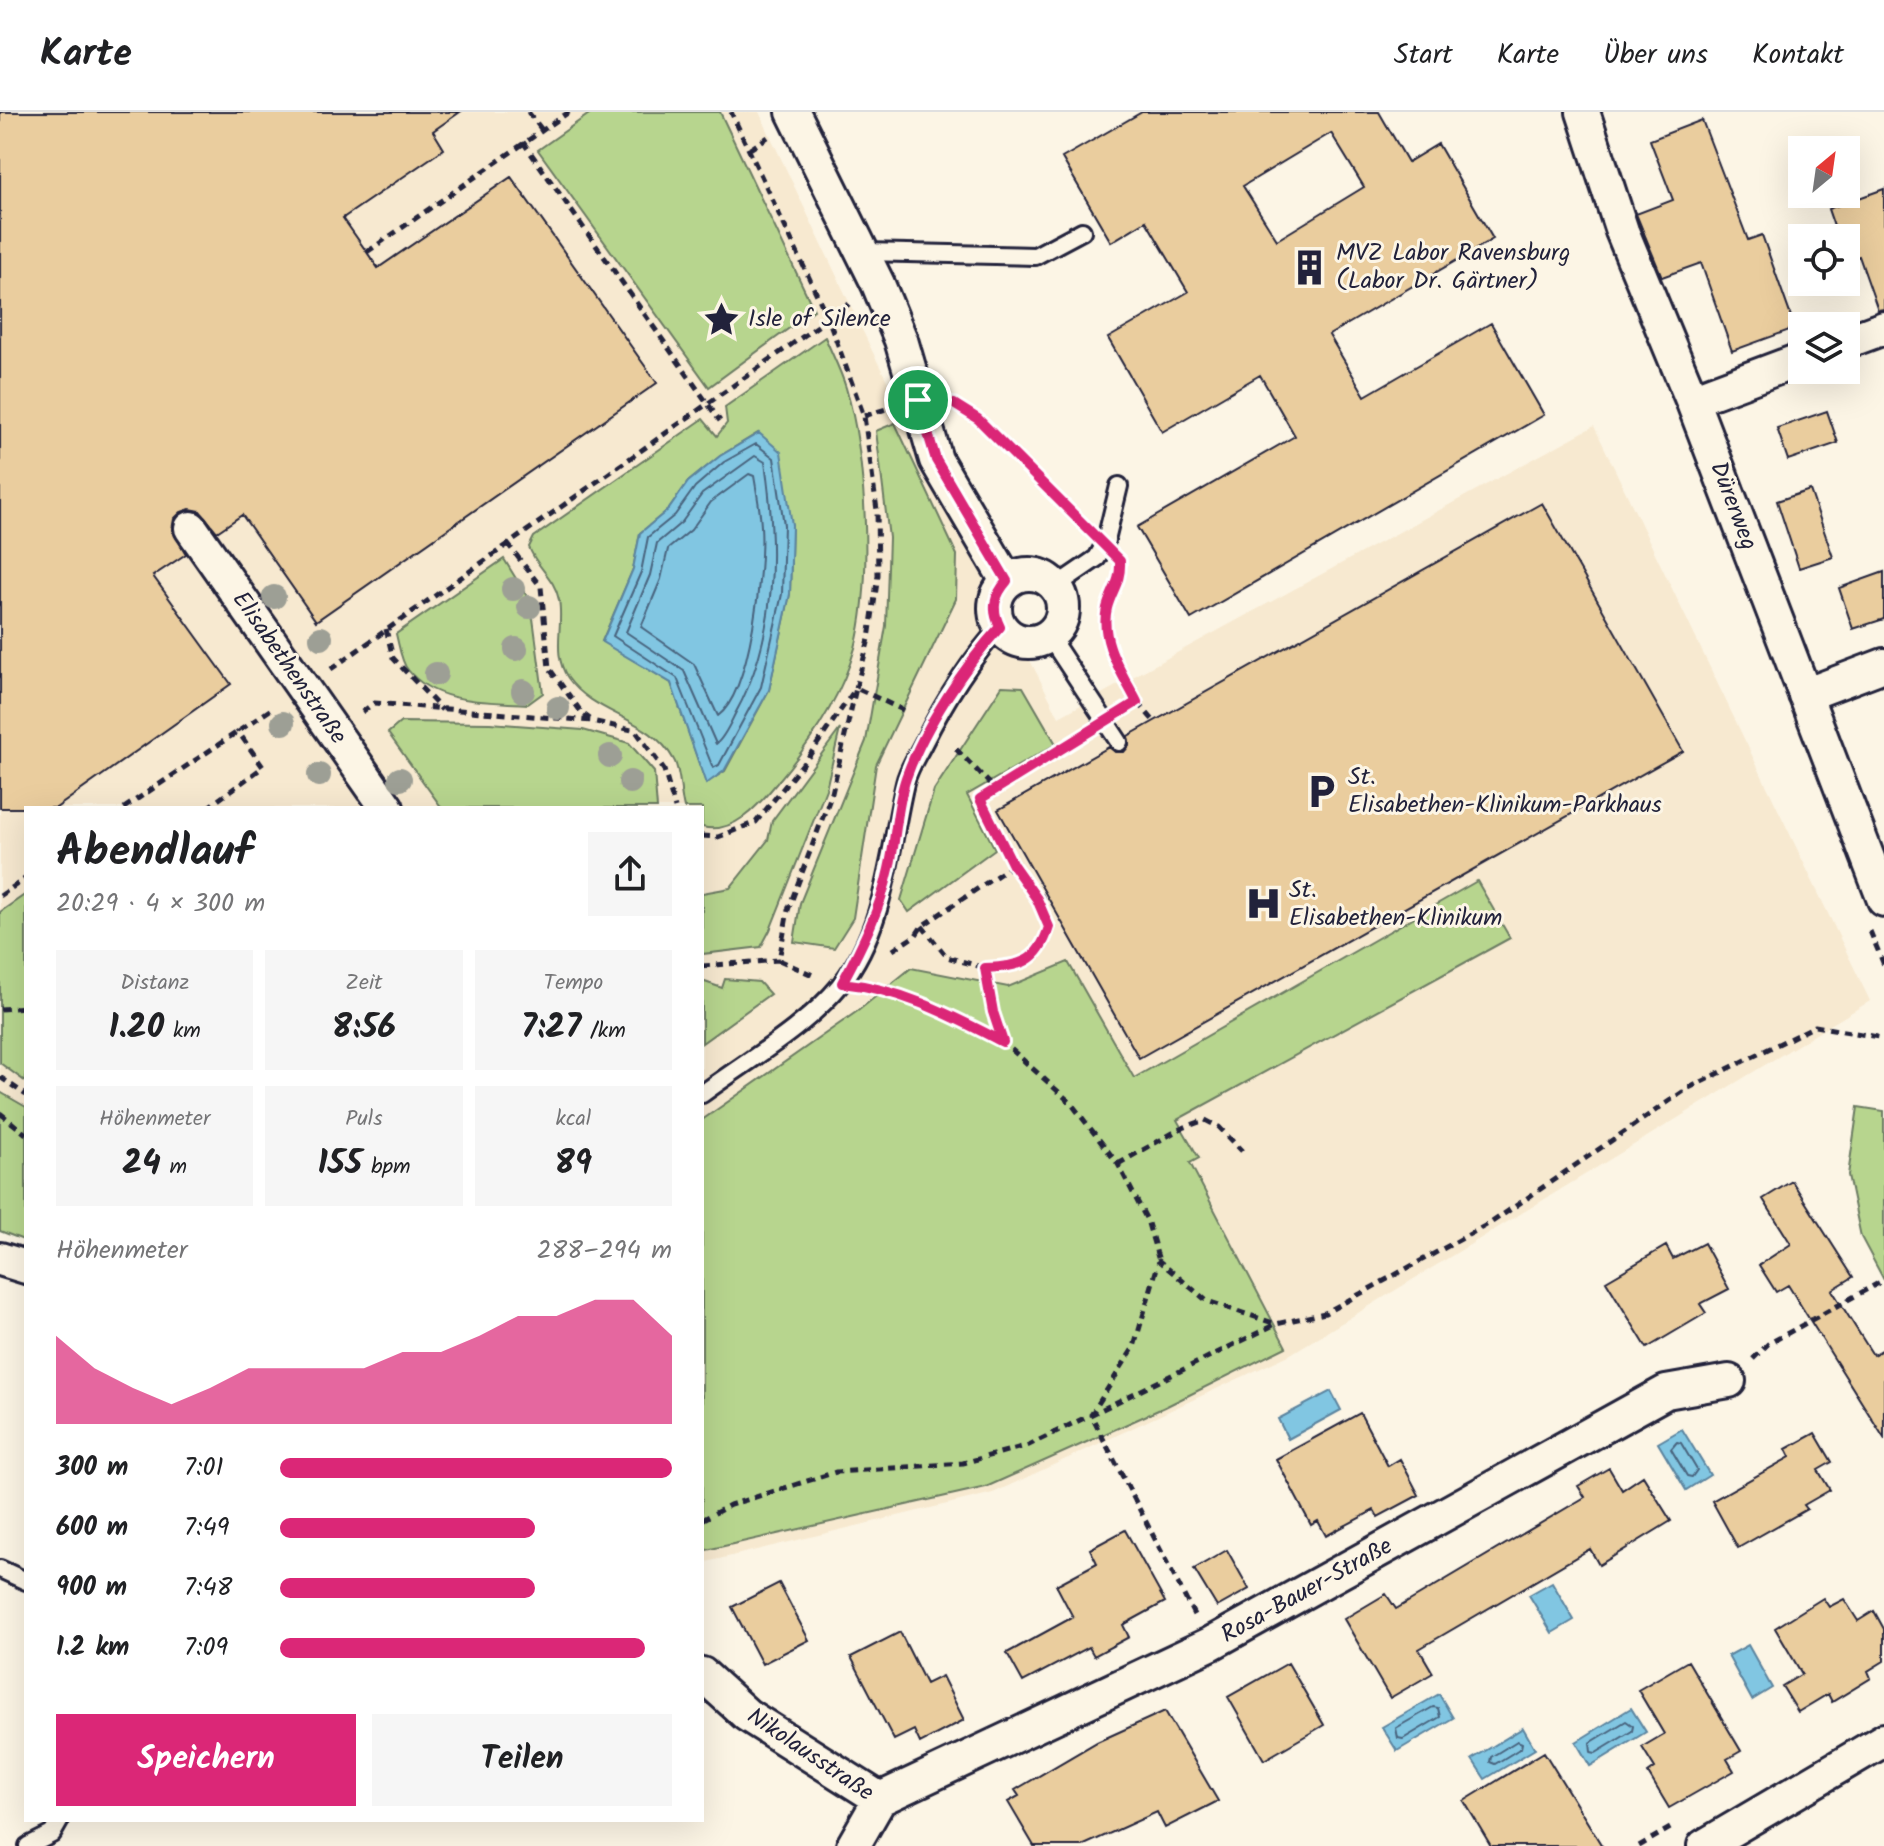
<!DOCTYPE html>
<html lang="de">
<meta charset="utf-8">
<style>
:root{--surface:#fff;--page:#f6f6f6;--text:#202124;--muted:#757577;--line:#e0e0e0;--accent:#db2777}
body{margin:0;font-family:Kalam,sans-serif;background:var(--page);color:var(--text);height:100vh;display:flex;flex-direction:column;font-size:30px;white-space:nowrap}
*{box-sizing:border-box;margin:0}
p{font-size:26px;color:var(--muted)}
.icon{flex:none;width:44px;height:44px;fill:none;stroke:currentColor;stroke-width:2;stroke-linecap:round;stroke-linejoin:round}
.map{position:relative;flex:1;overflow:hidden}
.sheet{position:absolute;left:24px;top:694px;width:680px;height:1016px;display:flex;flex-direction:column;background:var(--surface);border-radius:0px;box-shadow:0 8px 32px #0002}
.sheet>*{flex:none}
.needle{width:52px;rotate:29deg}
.tools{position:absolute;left:1788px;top:24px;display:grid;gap:16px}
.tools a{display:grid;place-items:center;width:72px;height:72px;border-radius:0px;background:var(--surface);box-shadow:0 8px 32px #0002;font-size:40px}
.pin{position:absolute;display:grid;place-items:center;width:68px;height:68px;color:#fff;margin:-34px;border:4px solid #fff;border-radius:50%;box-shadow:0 2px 8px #0007}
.round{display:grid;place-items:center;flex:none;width:84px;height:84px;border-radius:0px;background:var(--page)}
.overview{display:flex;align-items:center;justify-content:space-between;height:136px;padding:0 32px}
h1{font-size:44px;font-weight:700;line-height:60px}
.figures{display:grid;grid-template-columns:repeat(3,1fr);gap:12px;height:136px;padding:8px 32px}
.figures div{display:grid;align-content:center;border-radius:0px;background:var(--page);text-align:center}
.figures b{font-size:34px;font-weight:700}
.figures small{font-size:22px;font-weight:400}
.figures p{font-size:22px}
.chart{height:224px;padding:16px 32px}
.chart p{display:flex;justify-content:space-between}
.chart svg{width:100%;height:144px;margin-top:8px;fill:var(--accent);opacity:.7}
.cta{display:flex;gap:16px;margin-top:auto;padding:16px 32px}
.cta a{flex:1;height:92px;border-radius:0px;background:var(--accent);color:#fff;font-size:32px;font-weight:700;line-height:92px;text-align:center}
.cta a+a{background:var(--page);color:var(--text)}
ul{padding:0 32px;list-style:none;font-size:26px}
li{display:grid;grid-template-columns:128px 96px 1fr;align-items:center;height:60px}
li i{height:20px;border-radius:10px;background:var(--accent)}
header{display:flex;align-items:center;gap:48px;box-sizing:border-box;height:112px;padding:0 40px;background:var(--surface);border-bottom:2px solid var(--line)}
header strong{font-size:38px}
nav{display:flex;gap:44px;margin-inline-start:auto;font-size:28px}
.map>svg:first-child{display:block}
.built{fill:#f7e9d0}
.green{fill:#b7d58e;stroke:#6c7c64;stroke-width:2;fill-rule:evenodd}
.water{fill:#81c6e2;stroke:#5b849f;stroke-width:2}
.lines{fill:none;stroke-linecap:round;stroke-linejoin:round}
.shore{stroke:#48647e;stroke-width:2}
.building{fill:#eacd9e;stroke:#22223b;stroke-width:2;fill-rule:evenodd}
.service-casing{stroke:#22223b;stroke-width:22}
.minor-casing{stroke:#22223b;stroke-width:38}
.path{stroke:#22223b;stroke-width:5;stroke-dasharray:8 6;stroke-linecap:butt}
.service{stroke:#fcf5e5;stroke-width:16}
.minor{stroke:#fcf5e5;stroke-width:32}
.tree{fill:#9d9f95}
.route-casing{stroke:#fff;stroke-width:16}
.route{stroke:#db2777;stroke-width:10}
.labels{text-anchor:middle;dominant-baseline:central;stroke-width:6;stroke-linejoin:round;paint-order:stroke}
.poi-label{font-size:24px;fill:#22223b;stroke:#fcf5e5;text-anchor:start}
.street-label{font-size:24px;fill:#22223b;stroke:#fcf5e5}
</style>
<header>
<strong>Karte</strong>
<nav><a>Start</a><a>Karte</a><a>Über uns</a><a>Kontakt</a></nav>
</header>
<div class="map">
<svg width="1884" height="1734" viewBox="0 0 1884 1734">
<rect width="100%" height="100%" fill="#fcf5e5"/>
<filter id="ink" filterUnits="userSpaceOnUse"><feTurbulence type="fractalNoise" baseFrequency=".0125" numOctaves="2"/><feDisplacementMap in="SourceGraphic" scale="16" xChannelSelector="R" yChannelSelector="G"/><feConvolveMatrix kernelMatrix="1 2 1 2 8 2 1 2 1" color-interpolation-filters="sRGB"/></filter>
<g filter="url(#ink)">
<path class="built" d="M0 0H759L876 247 1059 605 1594 314 1870 889 1289 1243 993 1381 702 1451V696H26V1125L0 1116Z"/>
<path class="green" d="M592 0H720L814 198 709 275 538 38Z
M825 225C832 242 841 259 846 276 866 342 873 469 855 536 841 586 809 633 776 672 758 694 733 723 702 715V696H684C680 682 681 660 674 648 651 605 595 604 568 566 551 541 564 514 559 488 555 466 536 455 529 435L534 425 703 307 717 324 727 311 725 295ZM758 321 792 413 790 482 769 578 725 659 706 671 671 571 602 529 633 457 640 421 669 397 688 370 720 344Z
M895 311 957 443 956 487 876 653 853 806 834 836 794 830 800 791 866 629 886 514 889 426 876 319Z
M504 447 531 491 543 581 528 592C488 589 436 593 408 558 401 550 399 533 396 522Z
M1002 574 1023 575 1056 632 967 683 995 737 909 800 901 788 934 678Z
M401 610 490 611 583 618 629 631 654 660 657 696H442L388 621Z
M840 617 826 677 770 818 761 835 702 842V781L730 776 768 728 772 709Z
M1477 769 1510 826 1177 1008 1199 1046 1190 1051 1286 1235 1165 1295 986 1375 702 1439V1008L859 898 911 856 1008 875 1068 850 1134 966Z
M26 782V970L0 951V800Z
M725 867 759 870 770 882 702 931V869L722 876Z
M0 980 26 995V1129L0 1119Z
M1858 995 1884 999V1168L1861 1125 1848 1063Z"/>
<path class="water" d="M759 321 781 340 792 413 790 482 769 578 724 659 706 672 671 571 602 530 633 457 640 421 669 397 688 370 720 344Z
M1331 1279 1341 1298 1288 1327 1278 1307Z
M1682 1317 1710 1363 1686 1378 1658 1331Z
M1552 1470 1574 1508 1552 1521 1529 1483Z
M1748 1533 1772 1576 1752 1588 1728 1544Z
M1439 1582 1453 1606 1397 1639 1382 1615Z
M1631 1596 1646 1620 1590 1654 1576 1630Z
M1523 1616 1535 1637 1485 1667 1472 1647Z"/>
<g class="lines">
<path class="shore" d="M756 332 774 346 784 413 782 482 761 575 719 653 713 656 677 566 613 524 641 460 648 425 675 403 695 375 724 350Z
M755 344 765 350C777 435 778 525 735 602 730 612 724 626 716 632L684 559 626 520 650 463 657 431 682 410 702 382Z
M749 362 754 364C757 381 760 397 761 414 764 454 751 580 718 604L694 552 641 515 661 467 668 437 691 418 711 390Z
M1677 1330 1681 1331 1697 1358 1692 1365 1687 1364 1671 1337Z
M1433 1595 1438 1596 1440 1605 1403 1627 1398 1626 1396 1616Z
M1626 1609 1633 1614 1632 1619 1596 1641 1591 1640 1590 1631Z
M1517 1629 1522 1631 1521 1636 1495 1652 1490 1650 1491 1645Z"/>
</g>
<path class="building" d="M0 0H460L433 19 444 37 343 106 378 156 511 65 657 271 316 509 242 403 217 420 200 399 190 397 181 400 174 407 172 418 186 442 153 464 231 572 56 696H0Z
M1142 0H1379L1408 50 1438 32 1493 127 1329 223 1365 284 1491 211 1544 303 1191 507 1137 415 1295 324 1260 263 1162 320 1108 226 1188 180 1146 109 1111 130 1062 46ZM1331 21 1364 75 1277 128 1243 74Z
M1702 8 1748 128 1762 123 1795 216 1732 239 1701 151 1662 165 1636 102 1673 88 1650 28Z
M1884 77V197L1878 198 1859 144 1846 149V126H1838L1828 97Z
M1827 299 1838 331 1788 348 1777 316Z
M1810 378 1833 445 1799 456 1777 389Z
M1542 391 1683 639 1139 946 998 698 1109 635 1115 640H1124L1129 634 1128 624Z
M1884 460V507L1853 517 1839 476Z
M1792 1069 1853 1165 1832 1178 1873 1243 1884 1237V1326L1788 1173 1776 1180 1759 1153 1791 1132 1763 1087Z
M1704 1131 1729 1177 1700 1192 1706 1201 1647 1236 1606 1169 1666 1134 1673 1147Z
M1360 1301 1388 1354 1400 1347 1419 1383 1378 1405 1374 1398 1326 1424 1318 1409 1311 1413 1276 1347Z
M1815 1321 1832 1350 1818 1358 1830 1378 1804 1393 1807 1397 1738 1436 1712 1389 1790 1345 1786 1337Z
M1609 1356 1622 1378 1643 1364 1671 1409 1599 1453 1590 1437 1419 1537 1433 1561 1390 1586 1344 1507 1386 1482 1396 1497 1585 1385 1578 1374Z
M1125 1418 1165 1490 1123 1513 1129 1525 1094 1544 1089 1535 1023 1570 1007 1541 1073 1505 1056 1473 1097 1451 1090 1437Z
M1227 1438 1249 1477 1217 1495 1194 1457Z
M779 1471 809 1528 762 1552 732 1495Z
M1823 1486 1829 1495 1844 1487 1858 1509 1874 1499 1884 1517V1549L1868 1559 1871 1566 1832 1590 1828 1582 1798 1600 1782 1574 1802 1562 1775 1516Z
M900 1520 926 1572 942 1564 964 1608 920 1631 914 1618 894 1628 851 1545Z
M1688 1549 1741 1639 1727 1647 1734 1659 1669 1696 1648 1661 1655 1656 1642 1635 1664 1622 1638 1578Z
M1288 1551 1324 1613 1264 1648 1228 1585Z
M1165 1599 1218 1689 1165 1716 1157 1700 1082 1734H1034L1008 1690 1019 1684 1015 1678 1097 1630Z
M1544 1640 1602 1734H1491L1464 1689Z"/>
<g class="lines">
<defs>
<path id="service" d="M864 140 1035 144 1082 119
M1056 474 1097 446 1105 432 1119 374
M1049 524 1119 630
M702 982C748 948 804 917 841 872 886 815 889 739 905 671 908 657 917 644 923 632 944 590 968 550 1000 515
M0 1457 26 1469
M28 1734 52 1722 60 1708"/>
<path id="minor" d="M793 0 878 172 901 228 936 348 1007 469
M1583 0 1622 119 1692 288 1884 788
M1846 230 1884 216
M1692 288 1802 247
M191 416 387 696
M995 496a34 34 0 1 1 68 0a34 34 0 1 1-68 0Z
M1805 583 1884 553
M0 1147 26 1155
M702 1562 747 1603 880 1687
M880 1687 1210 1532 1666 1280 1729 1269
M853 1734 880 1687
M1704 1734 1884 1628"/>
</defs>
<use href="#service" class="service-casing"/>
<use href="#minor" class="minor-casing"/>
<path class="path" d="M528 0 542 18
M523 30 720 309
M750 37 768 25
M367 140 569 0
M958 295 978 307 1082 410
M864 304 886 297
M507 431 541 475 549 556 582 601 590 607
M1120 461C1120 474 1110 484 1107 496 1097 534 1130 583 1154 609
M386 517 393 546 442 598
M331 557 849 192
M362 600 374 591 592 609 636 619 664 658 675 696
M956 637 996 678
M124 696 273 596
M207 696 263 655 237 618
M702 724 718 725 756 710 809 644 856 576 869 527 878 463 877 398 864 304 828 206 731 0
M0 784 26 766
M1037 787 1046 782
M922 814 947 845 985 856 1016 854 1042 837 1049 815 1037 787 1013 753 980 687 1083 624
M1870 819 1884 853
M893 838 916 823 922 814 1013 753
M779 848 815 864
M702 854 779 848 788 798 832 681 856 576 903 598
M985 856 993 900 1003 929
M872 874 921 889 1003 930 1070 990 1118 1052 1147 1108 1159 1149
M0 897 26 895
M0 965 26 983
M0 1001 26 1022
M1118 1052 1180 1017 1205 1008 1219 1015 1242 1039
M1753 1247 1768 1232 1884 1168
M702 1408 730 1393 836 1360 963 1351 1029 1333 1276 1212 1325 1201 1492 1110 1687 977 1815 914 1884 926
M1194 1503 1091 1303 1134 1235 1159 1149 1207 1189 1276 1212
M1639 1734 1672 1715"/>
<use href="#service" class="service"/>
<use href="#minor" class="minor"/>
</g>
<g class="tree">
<circle cx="513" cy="477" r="12"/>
<circle cx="274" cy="485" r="12"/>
<circle cx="529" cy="495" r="12"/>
<circle cx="321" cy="526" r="12"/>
<circle cx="516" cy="537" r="12"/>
<circle cx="436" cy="562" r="12"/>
<circle cx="523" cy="579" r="12"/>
<circle cx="558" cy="596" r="12"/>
<circle cx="283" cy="611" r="12"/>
<circle cx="610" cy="644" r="12"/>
<circle cx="319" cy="663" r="12"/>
<circle cx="400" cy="667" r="12"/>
<circle cx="630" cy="670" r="12"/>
</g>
</g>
<g class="lines" filter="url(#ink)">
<defs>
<path id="route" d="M918 288 954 292 978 307 1120 449C1121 471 1112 477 1107 496 1099 529 1123 562 1137 590L980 687 1013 753 1037 787 1049 815C1038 851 1021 854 985 856L993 900 1003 930C950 903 902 877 842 871 862 834 880 798 889 757 896 728 896 695 906 666 923 617 965 553 1000 515 991 497 994 484 1007 469L936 348Z"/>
</defs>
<use href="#route" class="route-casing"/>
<use href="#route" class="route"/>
</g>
<defs>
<symbol id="building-bare" viewBox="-9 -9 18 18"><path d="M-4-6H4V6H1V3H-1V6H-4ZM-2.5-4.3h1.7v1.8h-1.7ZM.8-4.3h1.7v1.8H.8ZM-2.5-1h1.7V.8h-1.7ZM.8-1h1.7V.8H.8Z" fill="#22223b" stroke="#fcf5e5" stroke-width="2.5" paint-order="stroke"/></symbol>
<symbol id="sight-bare" viewBox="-9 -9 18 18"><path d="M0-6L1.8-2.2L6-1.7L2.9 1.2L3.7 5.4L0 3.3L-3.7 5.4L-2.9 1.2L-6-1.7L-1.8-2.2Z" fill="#22223b" stroke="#fcf5e5" stroke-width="2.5" paint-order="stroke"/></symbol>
<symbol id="parking-bare" viewBox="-9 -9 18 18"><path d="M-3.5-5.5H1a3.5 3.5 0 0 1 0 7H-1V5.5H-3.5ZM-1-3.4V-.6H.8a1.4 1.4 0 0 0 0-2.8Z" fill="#22223b" stroke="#fcf5e5" stroke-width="2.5" paint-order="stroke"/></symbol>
<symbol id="hospital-bare" viewBox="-9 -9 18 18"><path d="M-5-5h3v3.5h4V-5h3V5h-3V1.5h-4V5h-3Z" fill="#22223b" stroke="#fcf5e5" stroke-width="2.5" paint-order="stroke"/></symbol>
</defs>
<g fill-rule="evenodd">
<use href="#building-bare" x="1284" y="130" width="51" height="51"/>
<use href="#sight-bare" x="696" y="182" width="51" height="51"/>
<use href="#parking-bare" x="1296" y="654" width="51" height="51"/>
<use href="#hospital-bare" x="1238" y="766" width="51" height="51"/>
</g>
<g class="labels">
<g class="poi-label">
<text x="1336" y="141">MVZ Labor Ravensburg<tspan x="1336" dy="28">(Labor Dr. Gärtner)</tspan></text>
<text x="748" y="207">Isle of Silence</text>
<text x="1348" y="665">St.<tspan x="1348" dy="28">Elisabethen-Klinikum-Parkhaus</tspan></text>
<text x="1289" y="778">St.<tspan x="1289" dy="28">Elisabethen-Klinikum</tspan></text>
</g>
<g class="street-label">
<text transform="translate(1733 394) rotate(69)">Dürerweg</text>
<text transform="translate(289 556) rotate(55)">Elisabethenstraße</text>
<text transform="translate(1307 1479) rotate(-29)">Rosa-Bauer-Straße</text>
<text transform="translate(810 1643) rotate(34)">Nikolausstraße</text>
</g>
</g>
</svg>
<div class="tools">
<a><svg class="needle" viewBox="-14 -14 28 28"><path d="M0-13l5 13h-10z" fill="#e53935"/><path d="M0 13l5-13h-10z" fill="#757577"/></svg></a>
<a><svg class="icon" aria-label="locate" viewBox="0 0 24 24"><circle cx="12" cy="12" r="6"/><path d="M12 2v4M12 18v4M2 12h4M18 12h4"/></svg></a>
<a><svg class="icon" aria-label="layers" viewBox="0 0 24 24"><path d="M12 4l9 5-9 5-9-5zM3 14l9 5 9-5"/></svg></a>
</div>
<div class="pin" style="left:918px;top:288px;background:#1e9e55"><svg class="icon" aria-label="arrive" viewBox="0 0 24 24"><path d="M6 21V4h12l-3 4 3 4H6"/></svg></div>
<section class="sheet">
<div class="overview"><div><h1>Abendlauf</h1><p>20:29 · 4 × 300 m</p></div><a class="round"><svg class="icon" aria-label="share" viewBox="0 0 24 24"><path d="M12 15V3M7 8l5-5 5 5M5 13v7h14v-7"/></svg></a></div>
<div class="figures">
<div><p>Distanz</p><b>1.20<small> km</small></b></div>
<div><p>Zeit</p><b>8:56</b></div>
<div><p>Tempo</p><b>7:27<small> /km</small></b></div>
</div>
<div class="figures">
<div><p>Höhenmeter</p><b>24<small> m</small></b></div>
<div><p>Puls</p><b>155<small> bpm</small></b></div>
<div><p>kcal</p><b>89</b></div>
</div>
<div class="chart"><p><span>Höhenmeter</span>288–294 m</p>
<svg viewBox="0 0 160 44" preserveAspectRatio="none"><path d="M0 44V17L10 27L20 33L30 38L40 33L50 27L60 27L70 27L80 27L90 22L100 22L110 17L120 11L130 11L140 6L150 6L160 17V44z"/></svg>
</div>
<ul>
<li><b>300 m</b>7:01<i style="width:100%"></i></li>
<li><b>600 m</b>7:49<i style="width:65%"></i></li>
<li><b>900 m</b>7:48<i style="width:65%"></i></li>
<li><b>1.2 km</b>7:09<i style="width:93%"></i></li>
</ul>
<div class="cta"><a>Speichern</a><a>Teilen</a></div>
</section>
</div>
